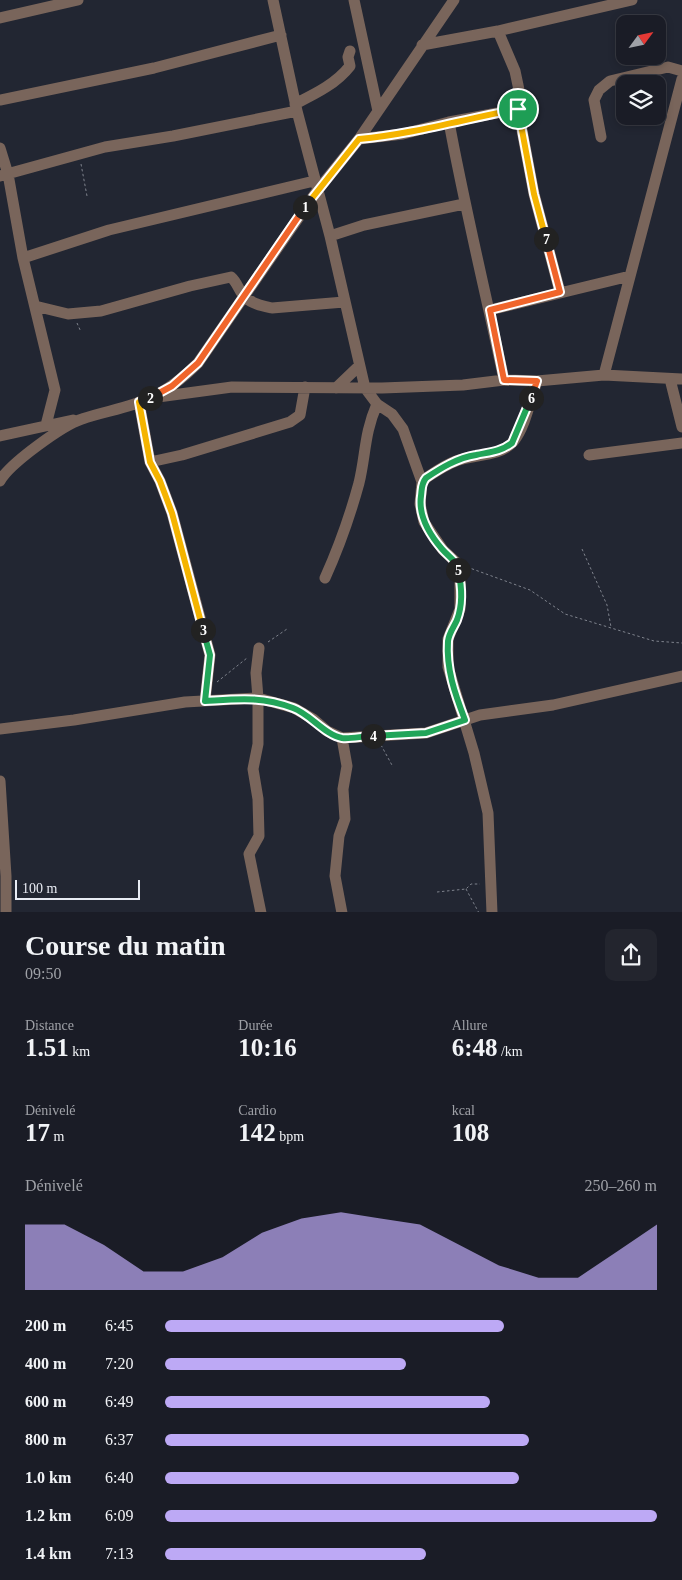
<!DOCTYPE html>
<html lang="fr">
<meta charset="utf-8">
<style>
:root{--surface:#1a1c26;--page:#23252e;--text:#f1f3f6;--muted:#9fa1a7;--line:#383a43;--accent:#bda9f5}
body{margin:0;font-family:Georgia,serif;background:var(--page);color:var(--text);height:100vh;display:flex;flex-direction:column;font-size:19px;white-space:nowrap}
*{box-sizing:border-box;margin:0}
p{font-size:16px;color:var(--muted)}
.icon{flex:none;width:28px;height:28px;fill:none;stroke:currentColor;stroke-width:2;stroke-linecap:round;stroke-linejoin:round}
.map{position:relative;height:912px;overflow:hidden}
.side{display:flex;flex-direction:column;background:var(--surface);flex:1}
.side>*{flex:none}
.needle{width:32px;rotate:57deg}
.tools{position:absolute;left:616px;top:15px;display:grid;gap:10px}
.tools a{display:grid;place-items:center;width:50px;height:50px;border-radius:10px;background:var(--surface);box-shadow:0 2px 8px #0003,0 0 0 1px var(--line);font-size:25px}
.scale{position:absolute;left:15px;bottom:12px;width:125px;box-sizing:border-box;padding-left:5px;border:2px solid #e8ebf3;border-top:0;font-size:14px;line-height:18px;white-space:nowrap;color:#e8ebf3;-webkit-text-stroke:4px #222632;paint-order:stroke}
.pin{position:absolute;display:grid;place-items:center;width:42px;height:42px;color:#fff;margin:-21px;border:2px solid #fff;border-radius:50%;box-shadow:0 1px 5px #0007}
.km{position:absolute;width:25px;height:25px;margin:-12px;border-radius:50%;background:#222;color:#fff;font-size:14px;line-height:25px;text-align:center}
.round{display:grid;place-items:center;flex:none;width:52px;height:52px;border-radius:10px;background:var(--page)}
.overview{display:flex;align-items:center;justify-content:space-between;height:85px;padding:0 25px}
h1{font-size:28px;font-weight:700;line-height:38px}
.figures{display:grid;grid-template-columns:repeat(3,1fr);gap:8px;height:85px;padding:5px 25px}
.figures div{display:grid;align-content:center}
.figures b{font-size:25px;font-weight:700}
.figures small{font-size:14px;font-weight:400}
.figures p{font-size:14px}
.chart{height:140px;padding:10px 25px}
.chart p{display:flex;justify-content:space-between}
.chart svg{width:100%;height:90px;margin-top:5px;fill:var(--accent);opacity:.7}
ul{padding:0 25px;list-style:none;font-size:16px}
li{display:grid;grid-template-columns:80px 60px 1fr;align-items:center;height:38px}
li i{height:12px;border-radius:6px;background:var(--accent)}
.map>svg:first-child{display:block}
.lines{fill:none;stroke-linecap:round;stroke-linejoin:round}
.path{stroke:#7f838d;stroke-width:1;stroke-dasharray:2.5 2.5;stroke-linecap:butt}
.minor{stroke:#79655b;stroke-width:11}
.split-1-casing{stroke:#fff;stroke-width:10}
.split-2-casing{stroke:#fff;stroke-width:10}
.split-3-casing{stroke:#fff;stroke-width:10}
.split-4-casing{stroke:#fff;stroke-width:10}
.split-5-casing{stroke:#fff;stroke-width:10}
.split-6-casing{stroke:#fff;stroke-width:10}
.split-7-casing{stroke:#fff;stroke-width:10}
.split-8-casing{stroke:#fff;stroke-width:10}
.split-1{stroke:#f5b400;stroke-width:6}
.split-2{stroke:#f0652b;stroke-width:6}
.split-3{stroke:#f5b400;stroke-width:6}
.split-4{stroke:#22a559;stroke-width:6}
.split-5{stroke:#22a559;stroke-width:6}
.split-6{stroke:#22a559;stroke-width:6}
.split-7{stroke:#f0652b;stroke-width:6}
.split-8{stroke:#f5b400;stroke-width:6}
</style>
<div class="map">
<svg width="682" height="913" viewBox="0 0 682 913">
<rect width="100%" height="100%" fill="#222632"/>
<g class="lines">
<path class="path" d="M81 164 87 196
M77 323 81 332
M582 549 607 605 611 627
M467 567 530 590 565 614 654 641 682 643
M268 642 287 629
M217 682 247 658
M381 745 393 767
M466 889 479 913
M437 892 466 889 471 884H480"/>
<path class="minor" d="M273 0 297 111 330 236
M354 0 378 111
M0 18 78 0
M498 31 515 71 519 90 518 109 534 194 560 292
M422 45 498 31 632 0
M0 100 154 68 281 35
M295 104C315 94 336 84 350 66L348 57 350 51
M449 122 518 109
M601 137 594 100 599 90 610 81 668 67 682 71
M359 139 403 134 449 122C465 209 486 294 504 380
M0 148 8 174 23 258 55 390 46 425
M0 176 105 147 173 136 297 111
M23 258 109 230 314 181
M35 306 68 314 101 311 190 286 231 277C238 283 239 292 245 297 252 304 263 306 272 308L344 302
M490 310 630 276
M604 375 682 79
M670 379 682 427
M336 388 359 366
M158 397 232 387 382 388 463 385 504 380 537 381 604 375 682 379
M139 402 150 462 160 481 172 513 210 655 205 701
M0 436 73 420
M589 455 682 443
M150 462 182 455 290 422 300 415 305 387
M0 481C9 464 63 425 82 419 105 411 130 408 152 397 170 389 184 377 198 363L317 191 359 139 454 0
M422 482 403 429 392 414 377 404 365 388 330 236 364 225 464 204
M325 578C339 547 350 516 359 483 366 454 364 434 377 404
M259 648 256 673 258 698V744L253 769 258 799 259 836 249 854 261 913
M0 729 74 720 185 702 258 698 294 708 313 719 327 731 342 738 426 733 480 715 553 705 682 676
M342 738 347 766 343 789 345 819 339 836 335 876 342 913
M0 781 6 876V913
M492 913 488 813 474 753 448 667V639L460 609V580L457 563 443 550 424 522 420 504 422 482 426 478C435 472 445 465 456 461 473 454 500 457 513 442 526 426 530 400 537 381"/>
</g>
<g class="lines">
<defs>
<path id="split-1" d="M305 207 359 139C413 134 465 119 518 109"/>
<path id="split-2" d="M150 398 172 386 198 363 305 207"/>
<path id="split-3" d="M150 398 139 402 150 462 160 481 172 513 203 630"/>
<path id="split-4" d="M203 630 210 655 205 701C238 699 261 696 293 708 310 714 325 735 342 738 351 739 363 736 373 736"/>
<path id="split-5" d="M373 736 426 733 465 720C455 694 446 669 448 641 449 633 454 627 457 620 463 604 462 587 458 570"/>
<path id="split-6" d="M458 570C456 560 449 557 442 549 430 535 418 516 421 496 422 489 421 484 426 478 441 468 457 458 476 455 490 452 500 452 512 443L531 398"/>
<path id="split-7" d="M531 398 537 381 504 380 490 310 560 292 546 239"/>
<path id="split-8" d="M518 109 534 194 546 239"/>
</defs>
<use href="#split-1" class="split-1-casing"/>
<use href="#split-2" class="split-2-casing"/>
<use href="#split-3" class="split-3-casing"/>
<use href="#split-4" class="split-4-casing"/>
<use href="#split-5" class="split-5-casing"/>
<use href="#split-6" class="split-6-casing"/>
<use href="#split-7" class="split-7-casing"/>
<use href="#split-8" class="split-8-casing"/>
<use href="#split-1" class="split-1"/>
<use href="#split-2" class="split-2"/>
<use href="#split-3" class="split-3"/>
<use href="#split-4" class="split-4"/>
<use href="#split-5" class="split-5"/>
<use href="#split-6" class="split-6"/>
<use href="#split-7" class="split-7"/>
<use href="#split-8" class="split-8"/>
</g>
</svg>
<div class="tools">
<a><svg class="needle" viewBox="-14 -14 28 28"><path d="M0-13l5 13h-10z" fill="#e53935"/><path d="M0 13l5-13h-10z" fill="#9fa1a7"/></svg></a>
<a><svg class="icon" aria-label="layers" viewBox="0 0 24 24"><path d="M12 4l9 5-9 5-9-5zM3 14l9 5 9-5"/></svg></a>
</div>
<div class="scale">100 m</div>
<div class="pin" style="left:518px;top:109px;background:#1e9e55"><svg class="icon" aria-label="arrive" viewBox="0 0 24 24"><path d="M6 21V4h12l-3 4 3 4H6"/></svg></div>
<b class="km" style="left:305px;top:207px">1</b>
<b class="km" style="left:150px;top:398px">2</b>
<b class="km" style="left:203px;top:630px">3</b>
<b class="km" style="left:373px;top:736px">4</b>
<b class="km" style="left:458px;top:570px">5</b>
<b class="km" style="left:531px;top:398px">6</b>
<b class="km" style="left:546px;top:239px">7</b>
</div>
<section class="side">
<div class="overview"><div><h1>Course du matin</h1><p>09:50</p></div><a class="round"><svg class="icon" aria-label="share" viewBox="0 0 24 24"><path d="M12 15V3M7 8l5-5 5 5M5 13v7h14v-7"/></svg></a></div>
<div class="figures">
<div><p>Distance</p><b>1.51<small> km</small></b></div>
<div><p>Durée</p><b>10:16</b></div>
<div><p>Allure</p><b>6:48<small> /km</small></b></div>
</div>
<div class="figures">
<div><p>Dénivelé</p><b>17<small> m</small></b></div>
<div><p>Cardio</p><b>142<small> bpm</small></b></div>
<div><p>kcal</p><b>108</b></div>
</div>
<div class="chart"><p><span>Dénivelé</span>250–260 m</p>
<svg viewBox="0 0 160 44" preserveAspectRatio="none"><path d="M0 44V12L10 12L20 22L30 35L40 35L50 28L60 16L70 9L80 6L90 9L100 12L110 22L120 32L130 38L140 38L150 25L160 12V44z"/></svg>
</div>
<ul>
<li><b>200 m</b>6:45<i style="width:69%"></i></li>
<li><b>400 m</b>7:20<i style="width:49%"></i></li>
<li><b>600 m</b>6:49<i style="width:66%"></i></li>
<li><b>800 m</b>6:37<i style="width:74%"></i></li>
<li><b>1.0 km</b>6:40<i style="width:72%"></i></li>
<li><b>1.2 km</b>6:09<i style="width:100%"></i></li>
<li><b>1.4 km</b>7:13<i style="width:53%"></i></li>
</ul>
</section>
